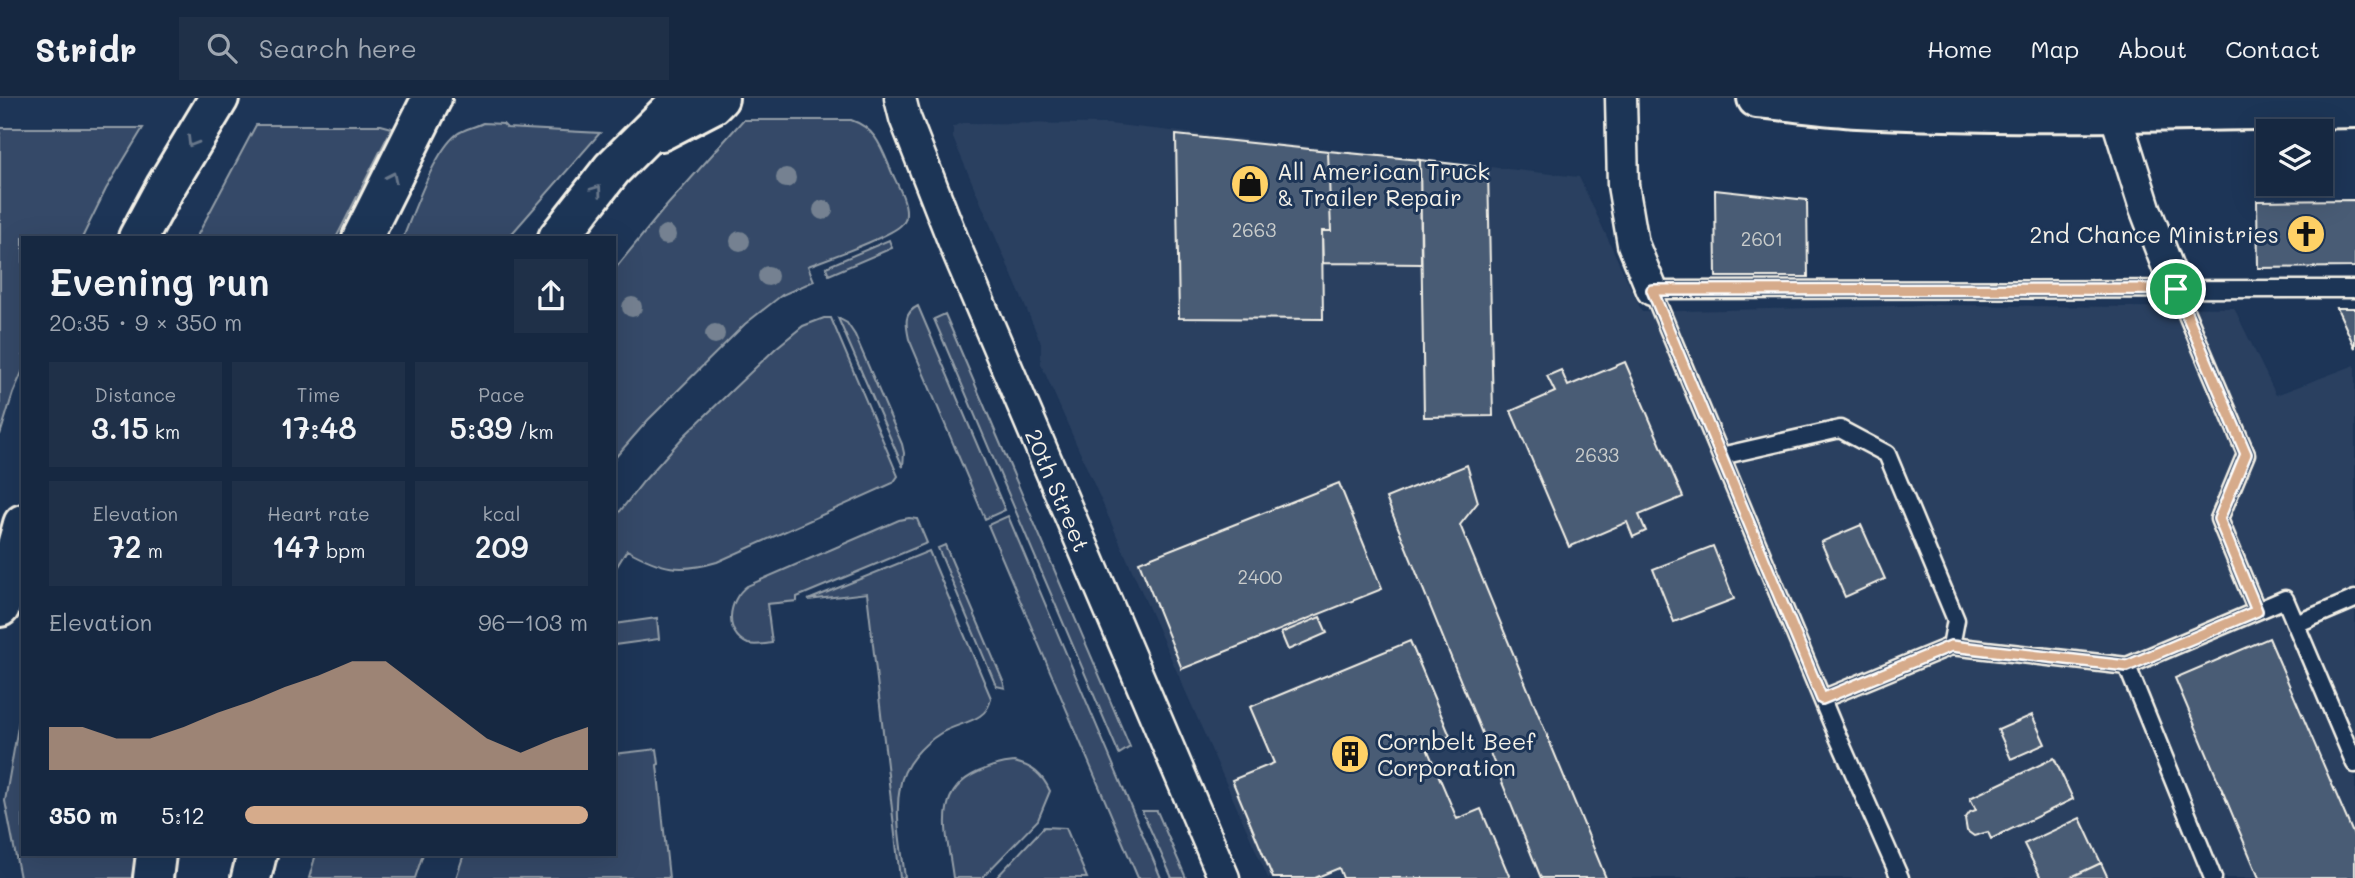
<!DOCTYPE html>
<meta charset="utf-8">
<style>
:root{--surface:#162841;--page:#1f3048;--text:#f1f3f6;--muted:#9ea6b1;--line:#35445a;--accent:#d6ab8b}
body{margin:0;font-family:Mali,sans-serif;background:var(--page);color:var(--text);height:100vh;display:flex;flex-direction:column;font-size:26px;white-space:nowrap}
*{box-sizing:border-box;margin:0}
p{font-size:23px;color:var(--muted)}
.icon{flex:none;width:38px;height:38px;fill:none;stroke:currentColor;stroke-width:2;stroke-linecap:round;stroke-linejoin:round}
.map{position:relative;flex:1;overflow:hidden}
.side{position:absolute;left:21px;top:138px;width:595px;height:620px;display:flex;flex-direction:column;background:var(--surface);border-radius:0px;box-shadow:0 7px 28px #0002,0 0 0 2px var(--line)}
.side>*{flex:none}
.tools{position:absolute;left:2256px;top:21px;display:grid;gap:14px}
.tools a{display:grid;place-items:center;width:77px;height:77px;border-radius:0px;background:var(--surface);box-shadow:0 7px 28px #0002,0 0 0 2px var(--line);font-size:35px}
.pin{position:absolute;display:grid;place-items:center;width:60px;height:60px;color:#fff;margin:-30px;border:4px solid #fff;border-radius:50%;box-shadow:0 2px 7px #0007}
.round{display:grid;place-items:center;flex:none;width:74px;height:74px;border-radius:0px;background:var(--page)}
.overview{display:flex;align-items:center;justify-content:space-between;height:119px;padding:0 28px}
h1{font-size:38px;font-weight:600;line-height:52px}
.metrics{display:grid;grid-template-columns:repeat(3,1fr);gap:10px;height:119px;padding:7px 28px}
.metrics div{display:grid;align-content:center;border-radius:0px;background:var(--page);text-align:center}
.metrics b{font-size:30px;font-weight:600}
.metrics small{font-size:19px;font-weight:400}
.metrics p{font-size:19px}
.chart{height:196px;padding:14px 28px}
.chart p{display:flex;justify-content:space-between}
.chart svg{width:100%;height:126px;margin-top:7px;fill:var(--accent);opacity:.7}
ul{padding:0 28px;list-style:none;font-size:23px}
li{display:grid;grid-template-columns:112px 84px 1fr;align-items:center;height:52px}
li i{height:18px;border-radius:9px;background:var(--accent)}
header{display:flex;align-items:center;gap:42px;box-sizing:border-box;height:98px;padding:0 35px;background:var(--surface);border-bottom:2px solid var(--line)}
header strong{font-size:33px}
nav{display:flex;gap:38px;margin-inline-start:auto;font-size:24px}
.search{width:490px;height:63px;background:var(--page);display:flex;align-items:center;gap:18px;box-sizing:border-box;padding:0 24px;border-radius:0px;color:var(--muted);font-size:26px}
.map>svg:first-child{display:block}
.built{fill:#2a4060}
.green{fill:#354a67;stroke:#949ea8;stroke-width:2}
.building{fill:#485b74;stroke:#f4f1e8;stroke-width:2}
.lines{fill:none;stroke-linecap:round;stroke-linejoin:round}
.service-casing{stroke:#f4f1e8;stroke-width:21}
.minor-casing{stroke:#f4f1e8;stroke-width:35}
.primary-casing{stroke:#f4f1e8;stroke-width:44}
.motorway-casing{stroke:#f4f1e8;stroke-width:44}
.service{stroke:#1d3557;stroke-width:16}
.minor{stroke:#1d3557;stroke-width:30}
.primary{stroke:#1d3557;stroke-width:38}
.motorway{stroke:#1d3557;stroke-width:38}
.tree{fill:#748191}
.oneway{stroke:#68778a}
.route-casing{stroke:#fff;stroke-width:14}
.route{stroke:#d6ab8b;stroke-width:9}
.labels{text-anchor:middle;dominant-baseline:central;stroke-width:6;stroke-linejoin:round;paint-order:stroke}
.number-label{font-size:19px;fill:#c9cccb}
.poi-label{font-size:23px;fill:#f4f1e8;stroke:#1d3557;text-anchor:start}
.street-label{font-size:23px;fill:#f4f1e8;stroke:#1d3557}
</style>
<header>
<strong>Stridr</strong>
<div class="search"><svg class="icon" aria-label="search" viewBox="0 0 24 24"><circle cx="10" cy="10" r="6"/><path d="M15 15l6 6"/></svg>Search here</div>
<nav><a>Home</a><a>Map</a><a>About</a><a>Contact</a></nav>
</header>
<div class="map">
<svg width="2355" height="780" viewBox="0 0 2355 780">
<rect width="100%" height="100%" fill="#1d3557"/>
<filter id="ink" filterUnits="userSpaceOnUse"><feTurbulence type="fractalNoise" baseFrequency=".0143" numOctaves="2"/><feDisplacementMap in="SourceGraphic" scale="14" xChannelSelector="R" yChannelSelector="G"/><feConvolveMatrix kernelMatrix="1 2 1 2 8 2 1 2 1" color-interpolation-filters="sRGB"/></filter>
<g filter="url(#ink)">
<path class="built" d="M962 25 1109 26 1579 79 1642 214 1936 207 2234 210 2276 297 2355 267V780H1268L1041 266V245L953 40V29Z"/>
<path class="green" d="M743 22H851C875 30 881 48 890 70 895 83 907 101 906 116 906 120 905 124 902 126 893 138 826 161 808 168L814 183 782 197 745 226 648 322 614 361V172L663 112Z
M483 25 503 26 507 30 600 35 508 140H403C414 113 434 54 457 36 464 31 475 29 483 25Z
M256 27H381L392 30 336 140H196Z
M0 30H143L106 91 82 140H23V272L13 295 0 337Z
M889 142 892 150 829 177 826 169Z
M918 208 1005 412 985 421 909 241C906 227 903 215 918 208Z
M945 216 1130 649 1119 656 934 221Z
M824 220H831L898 378 893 385 717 464C680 475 661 471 627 452L614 473V421L643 384 684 338 776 250 803 228Z
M838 220 847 225 855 237 902 346 904 355 903 369Z
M1008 418 1161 780H1138L988 427Z
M909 420 917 421 927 445 797 499V503L767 506 772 545C764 546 756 548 748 546 723 535 728 502 747 488L899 422Z
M945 447 1003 583 1005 590 996 588 938 450Z
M929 453 991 600C988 624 959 624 941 635 923 646 903 667 900 689 894 718 902 751 905 780H900L867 495 808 502Z
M657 520 659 541 614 547V526Z
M23 600V756H136L132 780H20L5 703Z
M657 651 659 666 657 667 669 780H456L464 756H614V656Z
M1014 664C1032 668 1042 676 1050 693L1038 722 982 780H953C948 739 931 695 978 674 990 669 1000 665 1014 664Z
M1142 713H1157L1186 780H1172Z
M1044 729 1066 730 1087 780H996Z
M316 756H423L415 780H309Z"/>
<path class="building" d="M1176 37 1328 53 1331 133H1322L1323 221 1179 220Z
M1328 53 1420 62 1421 166 1323 165 1322 133H1331Z
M1420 62 1488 70 1493 318 1424 319Z
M1715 92 1807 102 1808 179H1716Z
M2355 102V169L2258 170 2257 103Z
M2337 210H2355V250Z
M1625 264 1683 399 1639 417 1646 433 1633 439 1627 424 1569 449 1511 313 1555 294 1547 278 1561 272 1568 288Z
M1467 367 1478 404 1460 427 1606 780H1541L1386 400Z
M1339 385 1382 491 1182 571 1139 464Z
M1861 427 1885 481 1845 499 1821 444Z
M1713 448 1734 501 1674 524 1653 471Z
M1320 519 1327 535 1288 552 1281 535Z
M2269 540 2355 740V780H2259L2175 580Z
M1410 543 1450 638 1426 648 1457 721 1481 711 1510 780H1343L1339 770 1315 780H1273L1232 682 1274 665 1250 609Z
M2032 617 2045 646 2011 661 1998 632Z
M2054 660 2073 701 1991 741 1988 734 1974 738 1967 733 1965 721 1970 714 1976 712 1970 700Z
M2080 720 2101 765 2069 780H2041L2024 746Z
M2101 765 2108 780H2069Z"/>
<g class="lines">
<defs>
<path id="service" d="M2176 191 2246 356 2219 421 2257 513 2127 568 2213 780
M1721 358 1840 331 1887 356 1956 522 1951 548 1822 601
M2257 513 2285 501 2355 666
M2296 526 2355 501
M1951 548 2127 568
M1900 780 1834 630 1652 192 2355 191"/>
<path id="minor" d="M900 0 905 20 956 150 1224 780
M1621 0 1623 87 1633 146 1652 192
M2115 15 2145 110 2176 191"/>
<path id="primary" d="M1757 0C1791 3 1825 8 1858 10 2024 18 2190 13 2355 10"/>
<path id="motorway" d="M661 33 713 6 719 0
M138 140 166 88 219 0
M362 140 432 0
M558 140 612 71 683 0
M0 509 23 426
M153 780 156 756
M251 780 257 756"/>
</defs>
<use href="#service" class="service-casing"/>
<use href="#minor" class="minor-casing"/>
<use href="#primary" class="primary-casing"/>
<use href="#motorway" class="motorway-casing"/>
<use href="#service" class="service"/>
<use href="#minor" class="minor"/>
<use href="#primary" class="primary"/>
<use href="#motorway" class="motorway"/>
</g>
<g class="tree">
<circle cx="786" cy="80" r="10"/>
<circle cx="823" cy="112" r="10"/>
<circle cx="666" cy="137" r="10"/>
<circle cx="740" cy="143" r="10"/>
<circle cx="768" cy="178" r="10"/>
<circle cx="632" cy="209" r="10"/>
<circle cx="715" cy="236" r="10"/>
</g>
<defs><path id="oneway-chevron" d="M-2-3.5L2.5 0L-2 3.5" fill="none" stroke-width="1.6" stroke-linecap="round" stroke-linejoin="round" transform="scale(1.75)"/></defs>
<g class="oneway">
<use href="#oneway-chevron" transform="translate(192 44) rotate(121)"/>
<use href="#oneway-chevron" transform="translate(392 79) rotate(-64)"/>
<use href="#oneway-chevron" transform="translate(597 92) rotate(-54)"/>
</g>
</g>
<g class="lines" filter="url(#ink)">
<defs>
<path id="route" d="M2176 191 2246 356 2219 421 2257 513 2127 568 1951 548 1822 601 1652 192Z"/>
</defs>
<use href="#route" class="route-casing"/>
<use href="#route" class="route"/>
</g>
<defs>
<symbol id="shop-disc" viewBox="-11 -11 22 22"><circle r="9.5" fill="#ffd166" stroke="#1d3557"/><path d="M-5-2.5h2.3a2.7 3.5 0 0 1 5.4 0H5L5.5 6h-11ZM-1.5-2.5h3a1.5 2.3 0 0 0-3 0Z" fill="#111"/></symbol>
<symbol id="church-disc" viewBox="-11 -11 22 22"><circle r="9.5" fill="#ffd166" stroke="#1d3557"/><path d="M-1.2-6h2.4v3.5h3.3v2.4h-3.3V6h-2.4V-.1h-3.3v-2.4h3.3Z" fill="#111"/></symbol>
<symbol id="building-disc" viewBox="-11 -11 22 22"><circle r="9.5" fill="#ffd166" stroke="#1d3557"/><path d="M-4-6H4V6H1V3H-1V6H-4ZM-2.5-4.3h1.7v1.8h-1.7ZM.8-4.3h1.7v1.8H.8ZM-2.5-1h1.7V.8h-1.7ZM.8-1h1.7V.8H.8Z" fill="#111"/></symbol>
</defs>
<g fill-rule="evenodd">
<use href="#shop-disc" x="1228" y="64" width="44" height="44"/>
<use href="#church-disc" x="2284" y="114" width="44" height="44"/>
<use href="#building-disc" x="1328" y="634" width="44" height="44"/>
</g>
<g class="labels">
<g class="number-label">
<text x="1254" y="131">2663</text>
<text x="1762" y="140">2601</text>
<text x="1597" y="356">2633</text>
<text x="1260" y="478">2400</text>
</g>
<g class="poi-label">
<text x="1277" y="73">All American Truck<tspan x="1277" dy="26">&amp; Trailer Repair</tspan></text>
<text x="2279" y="136" text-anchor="end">2nd Chance Ministries</text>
<text x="1377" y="643">Cornbelt Beef<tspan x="1377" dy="26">Corporation</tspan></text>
</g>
<g class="street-label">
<text transform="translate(1058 392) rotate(67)">20th Street</text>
</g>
</g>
</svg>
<div class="tools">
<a><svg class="icon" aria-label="layers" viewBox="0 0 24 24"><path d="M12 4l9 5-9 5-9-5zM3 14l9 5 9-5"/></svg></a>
</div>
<div class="pin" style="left:2176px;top:191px;background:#1e9e55"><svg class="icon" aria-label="arrive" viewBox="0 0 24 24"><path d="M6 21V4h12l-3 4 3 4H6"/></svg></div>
<section class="side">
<div class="overview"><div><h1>Evening run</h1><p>20:35 · 9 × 350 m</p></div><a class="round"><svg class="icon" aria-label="share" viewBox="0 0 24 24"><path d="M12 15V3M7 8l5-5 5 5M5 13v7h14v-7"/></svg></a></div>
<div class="metrics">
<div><p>Distance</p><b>3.15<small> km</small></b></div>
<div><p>Time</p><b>17:48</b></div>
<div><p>Pace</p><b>5:39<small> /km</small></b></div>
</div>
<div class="metrics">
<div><p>Elevation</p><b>72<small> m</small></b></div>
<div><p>Heart rate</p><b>147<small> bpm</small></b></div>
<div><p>kcal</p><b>209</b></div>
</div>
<div class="chart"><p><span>Elevation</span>96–103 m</p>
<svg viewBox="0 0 160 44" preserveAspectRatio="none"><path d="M0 44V29L10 29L20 33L30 33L40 29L50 24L60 20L70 15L80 11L90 6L100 6L110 15L120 24L130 33L140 38L150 33L160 29V44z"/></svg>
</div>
<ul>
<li><b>350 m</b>5:12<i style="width:100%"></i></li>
</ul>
</section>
</div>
